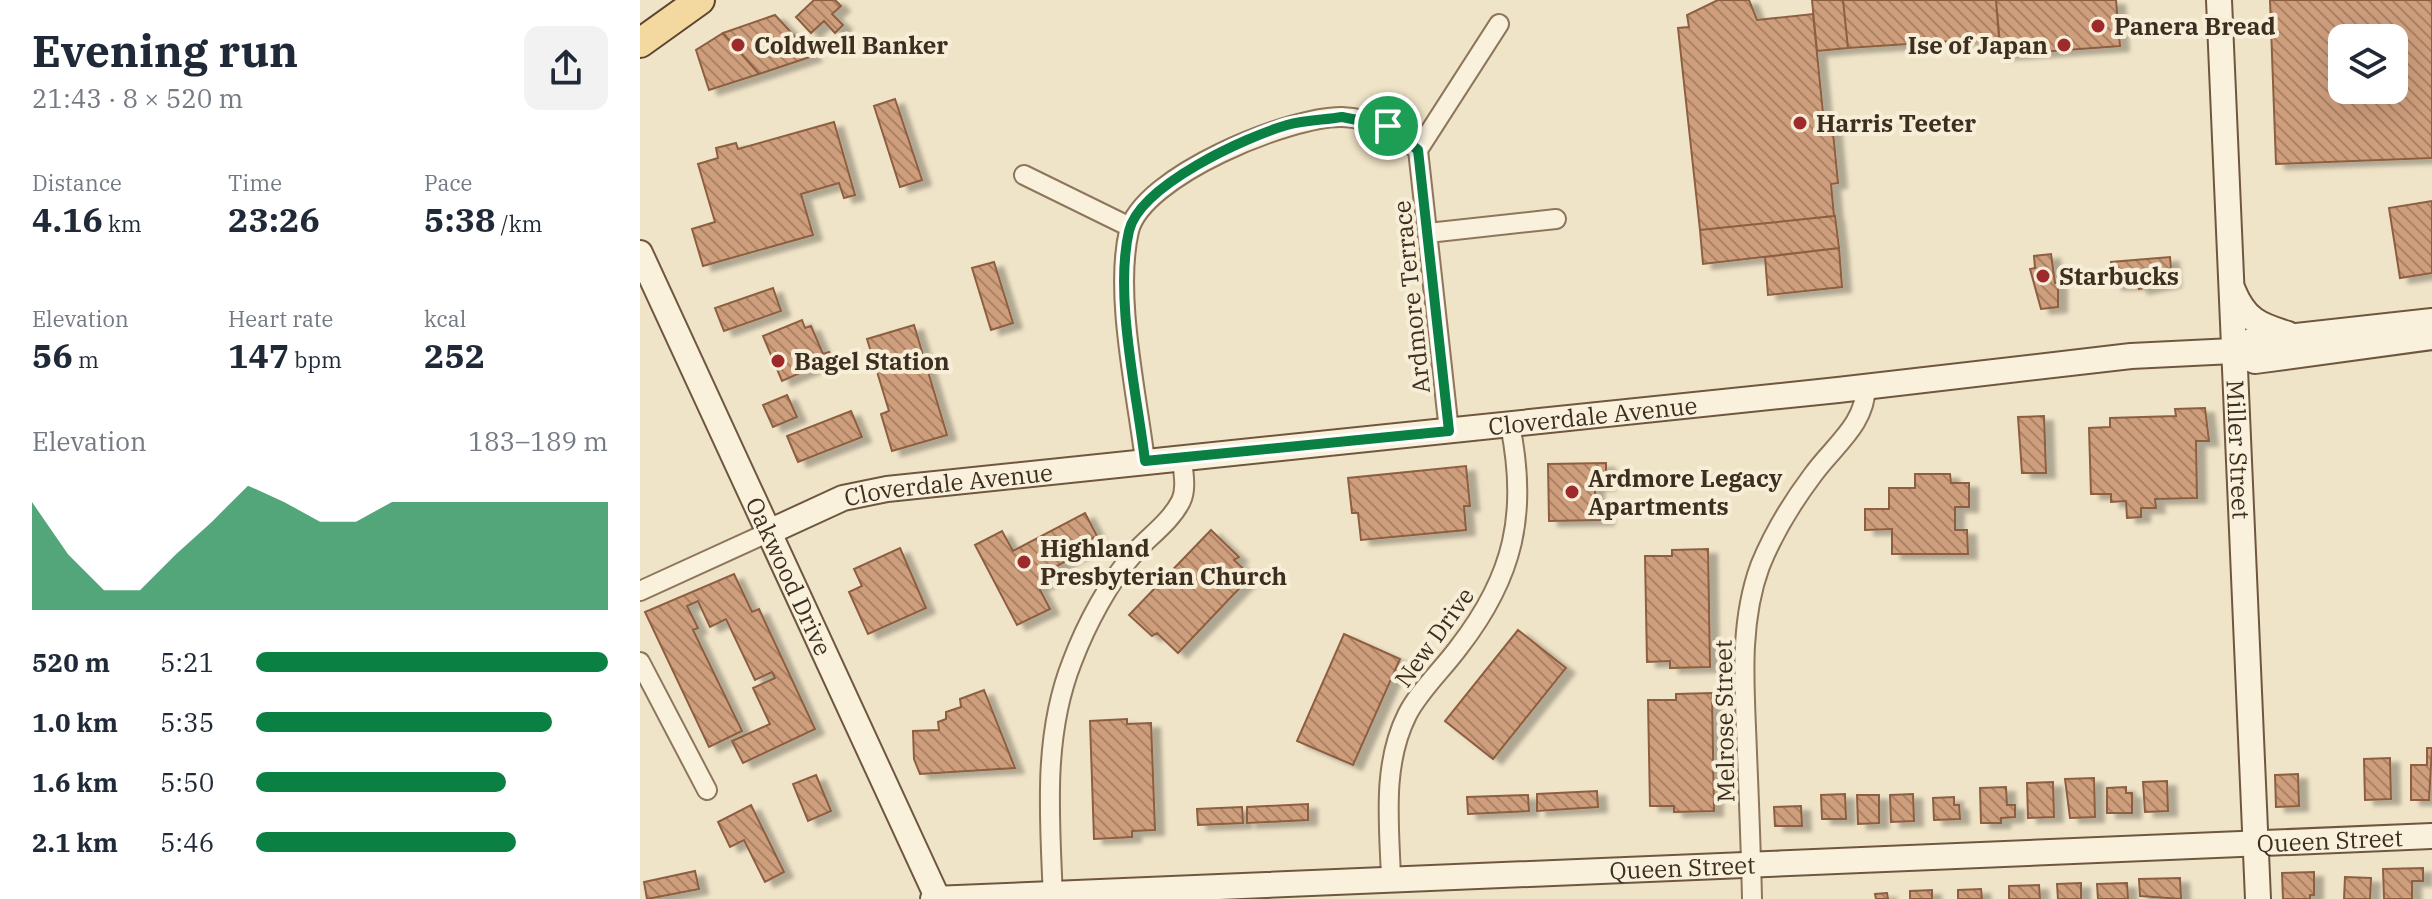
<!DOCTYPE html>
<meta charset="utf-8">
<style>
:root{--surface:#fff;--page:#f2f2f3;--text:#1f2937;--muted:#747a83;--accent:#0b8043}
body{margin:0;font-family:"IBM Plex Serif",serif;background:var(--page);color:var(--text);height:100vh;display:flex;flex-direction:column;font-size:30px;white-space:nowrap}
*{box-sizing:border-box;margin:0}
p{font-size:26px;color:var(--muted)}
.icon{flex:none;width:44px;height:44px;fill:none;stroke:currentColor;stroke-width:2;stroke-linecap:round;stroke-linejoin:round}
.map{position:relative;flex:1;overflow:hidden}
.drawer{display:flex;flex-direction:column;background:var(--surface);width:640px}
.drawer>*{flex:none}
.tools{position:absolute;left:1688px;top:24px;display:grid;gap:16px}
.tools a{display:grid;place-items:center;width:80px;height:80px;border-radius:16px;background:var(--surface);box-shadow:0 8px 32px #0002;font-size:40px}
.pin{position:absolute;display:grid;place-items:center;width:68px;height:68px;color:#fff;margin:-34px;border:4px solid #fff;border-radius:50%;box-shadow:0 2px 8px #0007}
.round{display:grid;place-items:center;flex:none;width:84px;height:84px;border-radius:16px;background:var(--page)}
.head{display:flex;align-items:center;justify-content:space-between;height:136px;padding:0 32px}
h1{font-size:44px;font-weight:700;line-height:60px}
.metrics{display:grid;grid-template-columns:repeat(3,1fr);gap:12px;height:136px;padding:8px 32px}
.metrics div{display:grid;align-content:center}
.metrics b{font-size:34px;font-weight:700}
.metrics small{font-size:22px;font-weight:400}
.metrics p{font-size:22px}
.chart{height:224px;padding:16px 32px}
.chart p{display:flex;justify-content:space-between}
.chart svg{width:100%;height:144px;margin-top:8px;fill:var(--accent);opacity:.7}
ul{padding:0 32px;list-style:none;font-size:26px}
li{display:grid;grid-template-columns:128px 96px 1fr;align-items:center;height:60px}
li i{height:20px;border-radius:10px;background:var(--accent)}
main{display:flex;flex:1;min-height:0}
.map>svg:first-child{display:block}
.building{fill:url(#building-back-hatch);stroke:#8d5f41;stroke-width:2;fill-rule:evenodd;filter:url(#shadow)}
.lines{fill:none;stroke-linecap:round;stroke-linejoin:round}
.street-casing{stroke:#8d765c;stroke-width:22}
.secondary-casing{stroke:#6f573f;stroke-width:28}
.primary-casing{stroke:#5b4430;stroke-width:32}
.street{stroke:#faf1dc;stroke-width:18}
.secondary{stroke:#faf1dc;stroke-width:24}
.primary{stroke:#f3d9a0;stroke-width:28}
.route-casing{stroke:#fff;stroke-width:16}
.route{stroke:#0b8043;stroke-width:10}
.poi-dot{fill:#9e2a2b;stroke:#f7eed8;stroke-width:3}
.labels{text-anchor:middle;dominant-baseline:central;stroke-width:8;stroke-linejoin:round;paint-order:stroke}
.poi-label{font-size:24px;font-weight:bold;fill:#3d2e20;stroke:#f7eed8;text-anchor:start}
.street-label{font-size:24px;fill:#3d2e20;stroke:#f7eed8}
</style>
<main>
<section class="drawer">
<div class="head"><div><h1>Evening run</h1><p>21:43 · 8 × 520 m</p></div><a class="round"><svg class="icon" aria-label="share" viewBox="0 0 24 24"><path d="M12 15V3M7 8l5-5 5 5M5 13v7h14v-7"/></svg></a></div>
<div class="metrics">
<div><p>Distance</p><b>4.16<small> km</small></b></div>
<div><p>Time</p><b>23:26</b></div>
<div><p>Pace</p><b>5:38<small> /km</small></b></div>
</div>
<div class="metrics">
<div><p>Elevation</p><b>56<small> m</small></b></div>
<div><p>Heart rate</p><b>147<small> bpm</small></b></div>
<div><p>kcal</p><b>252</b></div>
</div>
<div class="chart"><p><span>Elevation</span>183–189 m</p>
<svg viewBox="0 0 160 44" preserveAspectRatio="none"><path d="M0 44V11L10 27L20 38L30 38L40 27L50 17L60 6L70 11L80 17L90 17L100 11L110 11L120 11L130 11L140 11L150 11L160 11V44z"/></svg>
</div>
<ul>
<li><b>520 m</b>5:21<i style="width:100%"></i></li>
<li><b>1.0 km</b>5:35<i style="width:84%"></i></li>
<li><b>1.6 km</b>5:50<i style="width:71%"></i></li>
<li><b>2.1 km</b>5:46<i style="width:74%"></i></li>
</ul>
</section>
<div class="map">
<svg width="1792" height="899" viewBox="0 0 1792 899">
<defs>
<pattern id="building-back-hatch" width="6" height="6" patternUnits="userSpaceOnUse" patternTransform="scale(2)"><rect width="6" height="6" fill="#cf9f7d"/><path d="M-1 5l2 2M0 0l6 6M5-1l2 2" fill="none" stroke="#a98266"/></pattern>
<filter id="shadow"><feDropShadow dx="9" dy="5" stdDeviation="2" flood-color="#0004"/></filter>
</defs>
<rect width="100%" height="100%" fill="#f0e4c8"/>
<path class="building" d="M174 0H195L201 6 192 14 203 25 195 33 184 21 171 33 156 17Z
M1078 0H1109L1117 20 1173 14 1183 113 1191 112 1198 183 1191 184 1194 216 1060 230 1038 28 1049 27 1047 15Z
M1172 0H1203L1208 48 1177 51Z
M1203 0H1356L1359 38 1208 48Z
M1356 0H1476L1480 46 1361 55Z
M1630 0H1792V158L1636 164ZM1702 38H1754V90H1702Z
M135 15 173 56 119 74 83 33Z
M83 33 119 74 69 90 56 50Z
M255 99 282 180 260 187 234 106Z
M194 122 215 195 204 198 199 183 161 194 173 235 63 266 52 229 75 222 58 164 78 158 76 148 96 143 98 149Z
M1792 201V273L1760 278 1749 208Z
M1195 216 1199 248 1063 264 1060 230Z
M1199 248 1202 287 1128 295 1125 257Z
M1411 254 1415 283H1418V307L1401 309 1390 269 1395 268 1394 256Z
M1530 257 1532 282 1499 289 1498 284 1473 285 1471 262Z
M354 262 373 323 351 330 332 268Z
M133 288 141 311 84 331 75 308Z
M162 320 165 328 171 326 183 354 189 352 192 359 142 381 123 336Z
M274 325 307 435 252 451 241 414 249 411 227 339Z
M147 395 157 417 133 427 123 405Z
M1565 408 1569 441H1556L1557 498 1515 499 1516 508H1501V517L1487 518 1486 501 1471 502V494H1451L1449 428 1470 427V418L1536 416 1535 409Z
M211 411 222 437 158 462 147 436Z
M1404 416 1406 473H1382L1378 417Z
M966 463V485H955V500H964L965 520 909 521 908 464Z
M826 466 830 506H824L826 530 721 540 718 513H712L708 478Z
M1275 474H1310L1311 483H1329V507H1315V530H1327L1328 554H1252V529L1225 530V509H1249V488H1275Z
M445 513 457 536 449 540 452 547 402 574 407 582 398 586 410 609 377 625 335 545 362 531 373 551Z
M571 530 599 557 594 560 611 576 538 653 517 633 512 636 489 615Z
M260 548 286 608 228 634 209 592 222 586 214 569Z
M1068 549 1070 667 1030 668V661L1007 662 1005 556H1032V550Z
M94 574 112 612 119 609 175 729 103 763 92 741 130 724 113 688 135 678 132 672 115 680 86 619 70 627 58 601 47 606 58 628 53 630 102 731 69 747 5 612Z
M878 630 926 668 853 759 805 721Z
M704 634 760 659 713 765 657 741Z
M344 690 375 768 280 774 274 759 273 731 299 730 298 722 306 719V712L321 707 320 699Z
M1072 693 1074 811 1034 812V806H1010L1008 700H1036V694Z
M487 719V724L511 723 515 830 492 831V837L454 839 450 721Z
M1787 748H1792L1789 800H1771V765H1787Z
M1750 758 1751 799 1725 800 1724 759Z
M1658 774 1659 806 1636 807 1635 775Z
M176 775 191 811 168 821 153 784Z
M1454 778 1455 817 1430 818 1425 779Z
M1527 781 1528 811 1505 812 1503 782Z
M1413 782 1414 817 1388 818 1387 783Z
M1366 787 1367 805H1375V817L1361 818V823H1341L1340 788Z
M1486 787V793H1492V813H1467V788Z
M957 791 958 807 897 811V794Z
M1205 794 1206 819H1182L1181 795Z
M1273 794 1274 821 1251 822 1250 795Z
M888 795 889 811 828 814 827 797Z
M1217 795H1239V823L1218 824Z
M1314 797V805H1319L1320 819 1294 820 1293 798Z
M668 804V820L607 823V807Z
M111 805 144 872 125 882 104 840 90 847 78 822Z
M1161 806 1162 826H1135L1134 807Z
M602 807 603 823 558 825 557 809Z
M1783 868V881H1772V899H1744L1743 869Z
M55 871 59 889 7 899 4 882Z
M1674 872V895H1670V899H1643L1642 873Z
M1705 877 1731 878 1730 899H1704Z
M1540 878 1541 899 1500 896 1499 879Z
M1441 883V899H1418L1417 884Z
M1487 883 1488 899H1458L1457 884Z
M1399 885 1400 899H1369V886Z
M1341 889 1342 899H1318V890Z
M1292 890V899H1270V891Z
M1247 893 1248 899H1236L1235 894Z"/>
<g class="lines">
<defs>
<path id="street" d="M778 150 859 24
M384 175 490 227
M788 233 916 219
M505 461C497 394 474 295 489 231 502 176 650 116 702 117 733 118 755 132 778 150L809 431
M0 591 129 532
M0 662 67 790
M751 877C749 823 742 765 767 715 779 691 803 669 819 647 874 576 888 513 870 425
M413 899C410 820 402 738 432 662 446 625 469 581 496 551 511 535 531 521 541 501 547 488 543 472 542 458
M1112 899C1111 850 1109 802 1107 753 1105 691 1098 626 1120 566 1133 534 1151 504 1172 476 1194 445 1225 426 1226 386"/>
<g id="secondary">
<path id="s1" d="M1579 0 1618 899"/>
<path id="s2" d="M0 253 298 899"/>
<path d="M1593 290C1605 319 1618 325 1648 334"/>
<path d="M1593 351 1615 361 1792 337"/>
<path id="s3" d="M129 532 203 498 247 489 1198 390 1491 356 1593 351 1611 341 1792 321"/>
<path id="s4" d="M293 899 1792 836"/>
</g>
<path id="primary" d="M0 43 60 0"/>
</defs>
<use href="#street" class="street-casing"/>
<use href="#secondary" class="secondary-casing"/>
<use href="#primary" class="primary-casing"/>
<use href="#street" class="street"/>
<use href="#secondary" class="secondary"/>
<use href="#primary" class="primary"/>
</g>
<g class="lines">
<defs>
<path id="route" d="M702 117 748 126 778 150 809 431 505 461C497 394 474 296 489 231 500 185 606 137 647 125 665 120 684 120 702 117Z"/>
</defs>
<use href="#route" class="route-casing"/>
<use href="#route" class="route"/>
</g>
<g class="poi-dot">
<circle cx="1458" cy="26" r="8"/>
<circle cx="98" cy="45" r="8"/>
<circle cx="1424" cy="45" r="8"/>
<circle cx="1160" cy="123" r="8"/>
<circle cx="1403" cy="276" r="8"/>
<circle cx="138" cy="361" r="8"/>
<circle cx="932" cy="492" r="8"/>
<circle cx="384" cy="562" r="8"/>
</g>
<g class="labels">
<g class="poi-label">
<text x="1474" y="26">Panera Bread</text>
<text x="114" y="45">Coldwell Banker</text>
<text x="1408" y="45" text-anchor="end">Ise of Japan</text>
<text x="1176" y="123">Harris Teeter</text>
<text x="1419" y="276">Starbucks</text>
<text x="154" y="361">Bagel Station</text>
<text x="948" y="478">Ardmore Legacy<tspan x="948" dy="28">Apartments</tspan></text>
<text x="400" y="548">Highland<tspan x="400" dy="28">Presbyterian Church</tspan></text>
</g>
<g class="street-label">
<text transform="translate(771 297) rotate(-96)">Ardmore Terrace</text>
<text stroke="none"><textPath href="#s3" startOffset="836">Cloverdale Avenue</textPath></text>
<text stroke="none"><textPath href="#s1" startOffset="450">Miller Street</textPath></text>
<text stroke="none"><textPath href="#s3" startOffset="188">Cloverdale Avenue</textPath></text>
<text stroke="none"><textPath href="#s2" startOffset="356">Oakwood Drive</textPath></text>
<text transform="translate(794 637) rotate(-54)">New Drive</text>
<text transform="translate(1084 721) rotate(-91)">Melrose Street</text>
<text stroke="none"><textPath href="#s4" startOffset="1398">Queen Street</textPath></text>
<text stroke="none"><textPath href="#s4" startOffset="750">Queen Street</textPath></text>
</g>
</g>
</svg>
<div class="tools">
<a><svg class="icon" aria-label="layers" viewBox="0 0 24 24"><path d="M12 4l9 5-9 5-9-5zM3 14l9 5 9-5"/></svg></a>
</div>
<div class="pin" style="left:748px;top:126px;background:#1e9e55"><svg class="icon" aria-label="arrive" viewBox="0 0 24 24"><path d="M6 21V4h12l-3 4 3 4H6"/></svg></div>
</div>
</main>
